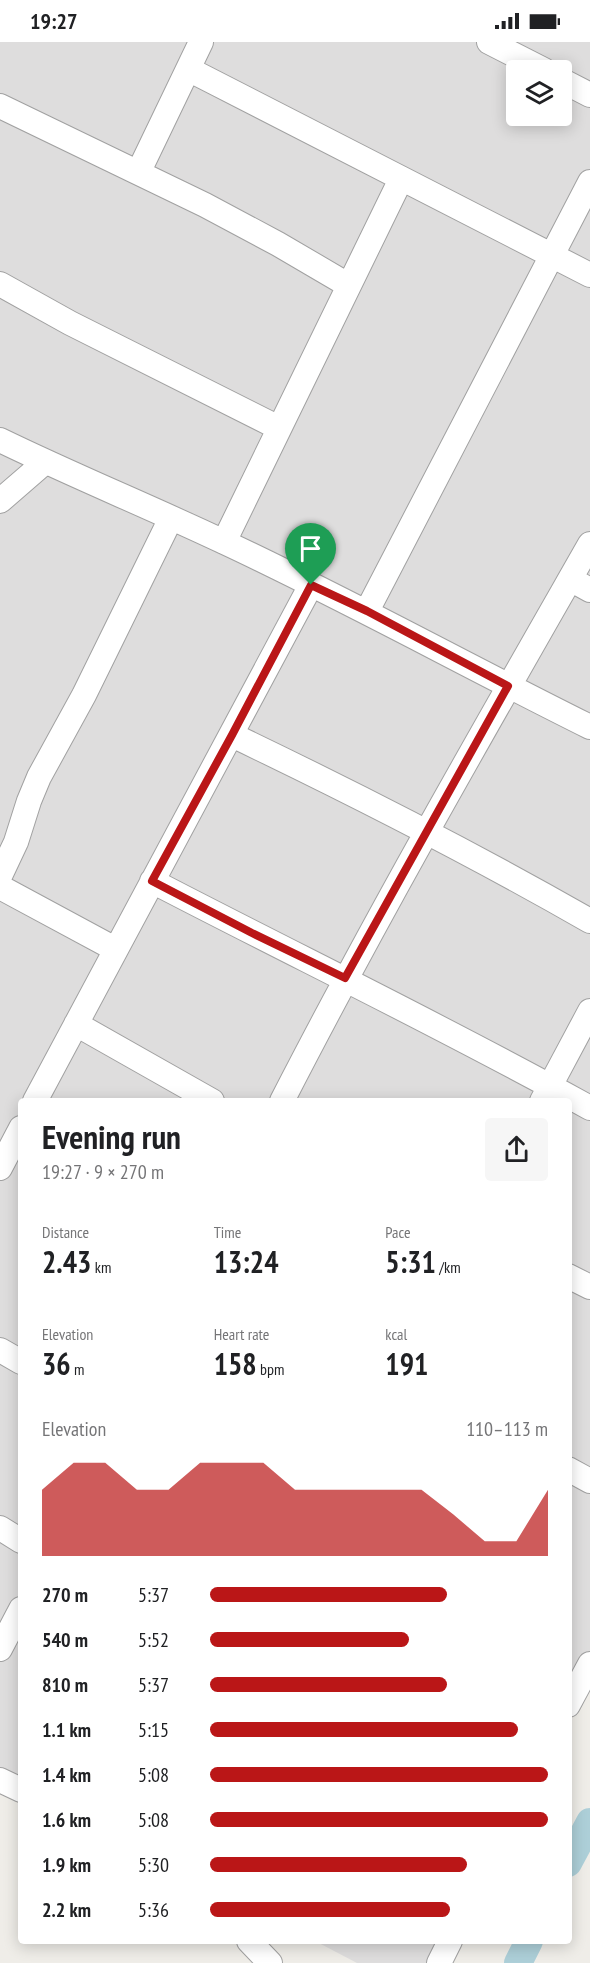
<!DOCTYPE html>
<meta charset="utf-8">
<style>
:root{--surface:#fff;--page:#f6f6f6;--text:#202124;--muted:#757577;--accent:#ba1617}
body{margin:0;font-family:"PT Sans Narrow",sans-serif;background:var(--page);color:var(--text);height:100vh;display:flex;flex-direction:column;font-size:22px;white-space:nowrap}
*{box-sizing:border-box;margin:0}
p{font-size:20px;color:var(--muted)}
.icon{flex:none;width:33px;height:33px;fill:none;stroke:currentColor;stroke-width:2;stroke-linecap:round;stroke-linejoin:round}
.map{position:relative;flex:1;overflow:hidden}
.side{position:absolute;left:18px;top:1056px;width:554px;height:846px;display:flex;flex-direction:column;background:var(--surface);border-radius:6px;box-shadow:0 3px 15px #0003}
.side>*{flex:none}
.buttons{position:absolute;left:506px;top:18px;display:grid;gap:12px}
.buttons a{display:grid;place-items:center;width:66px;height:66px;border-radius:6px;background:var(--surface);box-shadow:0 3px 15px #0003;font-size:30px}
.pin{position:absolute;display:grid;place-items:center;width:51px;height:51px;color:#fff;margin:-62px -26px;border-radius:50% 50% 50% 0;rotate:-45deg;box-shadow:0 0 6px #0007}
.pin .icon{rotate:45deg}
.round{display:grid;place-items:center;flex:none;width:63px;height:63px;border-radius:6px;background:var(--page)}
.headline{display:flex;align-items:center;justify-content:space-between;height:102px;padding:0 24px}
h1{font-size:33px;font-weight:700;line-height:45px}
.metrics{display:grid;grid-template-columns:repeat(3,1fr);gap:9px;height:102px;padding:6px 24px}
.metrics div{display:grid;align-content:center}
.metrics b{font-size:30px;font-weight:700}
.metrics small{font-size:16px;font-weight:400}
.metrics p{font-size:16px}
.chart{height:168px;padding:12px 24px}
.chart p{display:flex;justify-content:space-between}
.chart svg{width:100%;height:108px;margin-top:6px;fill:var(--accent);opacity:.7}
ul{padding:0 24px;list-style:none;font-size:20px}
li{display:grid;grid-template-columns:96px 72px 1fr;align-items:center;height:45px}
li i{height:15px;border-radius:8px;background:var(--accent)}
.status{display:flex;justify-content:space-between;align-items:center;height:42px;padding:0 30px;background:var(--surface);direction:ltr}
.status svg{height:16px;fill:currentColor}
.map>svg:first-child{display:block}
.residential{fill:#dedddd;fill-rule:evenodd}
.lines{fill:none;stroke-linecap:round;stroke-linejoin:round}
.canal{stroke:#adcfd8;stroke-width:28}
.street-casing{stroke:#a1a1a1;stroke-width:26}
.street{stroke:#fff;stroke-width:24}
.route-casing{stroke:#fff;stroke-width:12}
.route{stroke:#ba1617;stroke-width:8}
</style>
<div class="status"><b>19:27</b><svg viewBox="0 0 49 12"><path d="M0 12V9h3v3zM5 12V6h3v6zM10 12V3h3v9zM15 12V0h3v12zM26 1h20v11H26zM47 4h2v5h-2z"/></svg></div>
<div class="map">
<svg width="590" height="1921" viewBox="0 0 590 1921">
<rect width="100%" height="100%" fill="#efede8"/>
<path class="residential" d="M0 0H590V1639L569 1677 568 1059H21V1745L0 1734ZM516 28H561V74H516Z
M315 1899H440L428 1921H357Z"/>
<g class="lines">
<path class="canal" d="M568 1821 590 1780
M518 1921 529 1899"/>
<defs>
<path id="street" d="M489 0 544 28
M188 27 590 233
M561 38 590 53
M0 64 205 163 278 202 348 243
M139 129 201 0
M0 242 70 281 279 386
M0 398C74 434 150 465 224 500 348 558 467 624 590 685
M0 459 45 420
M224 500 401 137
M570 537 590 548
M367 569 590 140
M232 693C353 751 473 812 590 879
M0 834 16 800 29 759 39 735 84 653 171 476
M152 839C298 915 446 986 590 1066
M0 845 115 907
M76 982 212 1059
M35 1059 311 543
M282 1059C379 870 485 686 590 502
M542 1059 590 969
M0 1126 21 1086
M568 1234 590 1245
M0 1308 21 1320
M568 1427 590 1439
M0 1486 21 1499
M0 1607 21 1567
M568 1663 590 1622
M0 1738 21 1748
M249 1899 270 1921
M439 1921 450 1899"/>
</defs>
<use href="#street" class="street-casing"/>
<use href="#street" class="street"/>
</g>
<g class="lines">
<defs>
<path id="route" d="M311 543 367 569 508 644 345 936 252 891 152 839 232 693Z"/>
</defs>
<use href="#route" class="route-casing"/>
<use href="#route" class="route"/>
</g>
</svg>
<div class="buttons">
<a><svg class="icon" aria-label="layers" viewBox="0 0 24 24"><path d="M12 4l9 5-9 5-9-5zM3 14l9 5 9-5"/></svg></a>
</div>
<div class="pin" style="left:311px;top:543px;background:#1e9e55"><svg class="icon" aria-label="arrive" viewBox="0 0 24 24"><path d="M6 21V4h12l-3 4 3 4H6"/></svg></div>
<section class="side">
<div class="headline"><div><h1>Evening run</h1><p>19:27 · 9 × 270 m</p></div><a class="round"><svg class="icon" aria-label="share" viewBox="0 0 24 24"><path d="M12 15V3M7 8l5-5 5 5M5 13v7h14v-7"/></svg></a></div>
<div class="metrics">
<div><p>Distance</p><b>2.43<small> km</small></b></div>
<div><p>Time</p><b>13:24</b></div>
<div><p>Pace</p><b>5:31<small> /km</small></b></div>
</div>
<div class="metrics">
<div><p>Elevation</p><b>36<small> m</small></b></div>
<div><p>Heart rate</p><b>158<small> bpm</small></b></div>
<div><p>kcal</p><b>191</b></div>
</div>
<div class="chart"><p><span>Elevation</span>110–113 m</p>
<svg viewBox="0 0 160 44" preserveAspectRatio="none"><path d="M0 44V17L10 6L20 6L30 17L40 17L50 6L60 6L70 6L80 17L90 17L100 17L110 17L120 17L130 27L140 38L150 38L160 17V44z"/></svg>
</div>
<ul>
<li><b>270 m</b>5:37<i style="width:70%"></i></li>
<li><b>540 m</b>5:52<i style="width:59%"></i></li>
<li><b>810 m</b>5:37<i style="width:70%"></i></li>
<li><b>1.1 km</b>5:15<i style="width:91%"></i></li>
<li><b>1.4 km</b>5:08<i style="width:100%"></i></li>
<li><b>1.6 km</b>5:08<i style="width:100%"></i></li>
<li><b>1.9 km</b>5:30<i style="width:76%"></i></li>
<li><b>2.2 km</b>5:36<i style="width:71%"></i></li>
</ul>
</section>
</div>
